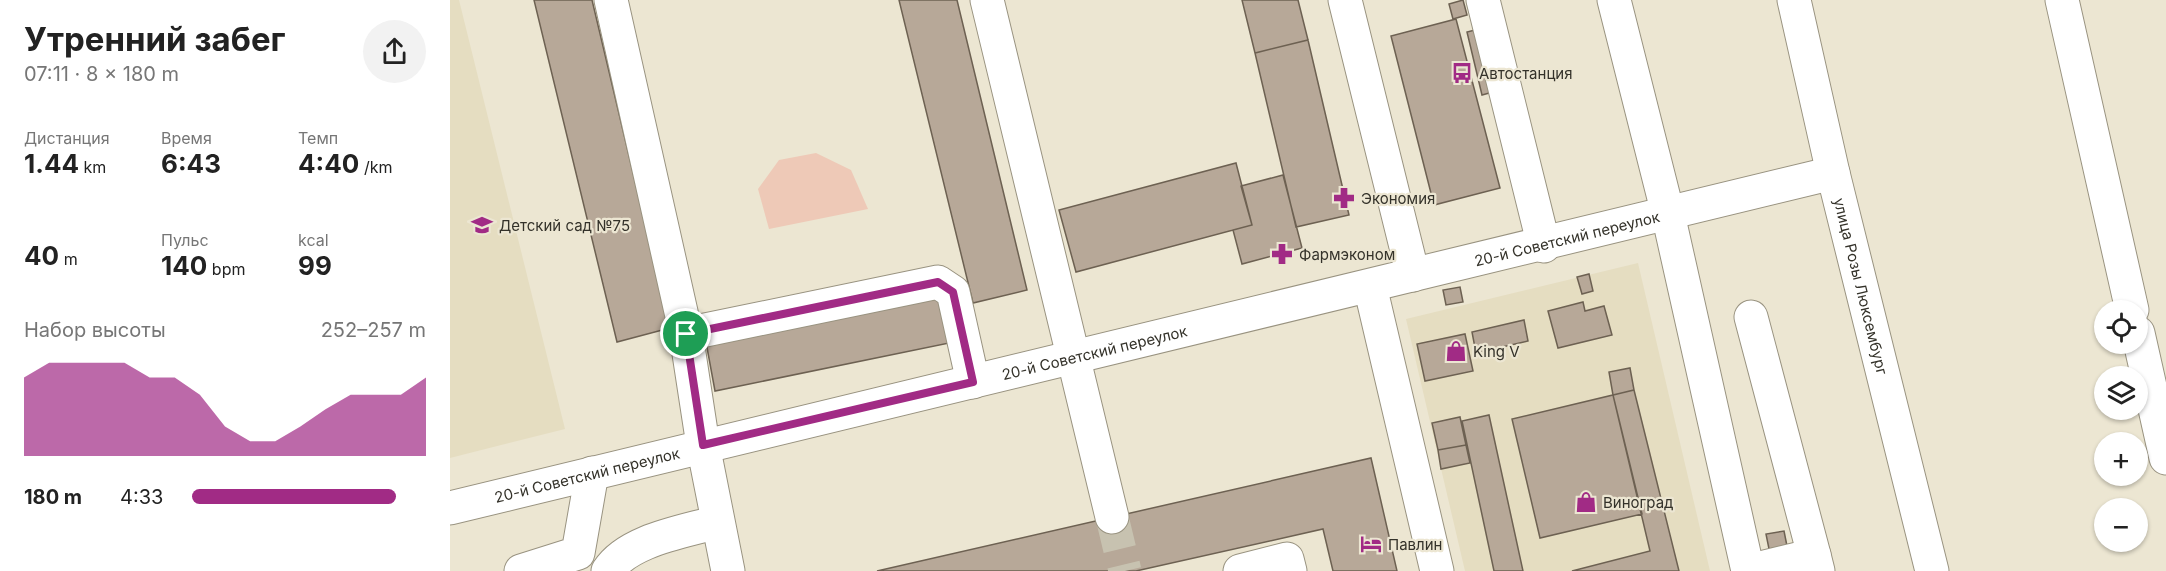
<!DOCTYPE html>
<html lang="ru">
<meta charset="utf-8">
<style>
:root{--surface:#fff;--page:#f2f2f2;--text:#222;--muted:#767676;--accent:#a12b85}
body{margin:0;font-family:Inter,sans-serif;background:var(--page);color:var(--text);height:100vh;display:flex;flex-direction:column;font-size:22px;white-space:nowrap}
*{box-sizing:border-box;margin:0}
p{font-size:20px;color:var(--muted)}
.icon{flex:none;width:33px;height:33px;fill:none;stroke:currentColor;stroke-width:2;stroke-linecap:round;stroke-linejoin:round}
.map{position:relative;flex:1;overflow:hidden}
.sheet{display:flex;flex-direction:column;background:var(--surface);width:450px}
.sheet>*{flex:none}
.controls{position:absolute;left:1644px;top:300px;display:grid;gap:12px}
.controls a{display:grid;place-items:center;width:54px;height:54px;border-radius:50%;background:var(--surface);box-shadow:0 2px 4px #0004;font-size:30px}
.pin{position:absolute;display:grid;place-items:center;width:51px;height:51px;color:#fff;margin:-26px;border:3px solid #fff;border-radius:50%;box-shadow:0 2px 6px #0007}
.round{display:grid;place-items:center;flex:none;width:63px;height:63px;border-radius:32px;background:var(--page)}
.overview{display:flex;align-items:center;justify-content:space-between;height:102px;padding:0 24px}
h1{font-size:33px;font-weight:700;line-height:45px}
.figures{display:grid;grid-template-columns:repeat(3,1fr);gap:9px;height:102px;padding:6px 24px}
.figures div{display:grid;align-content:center}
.figures b{font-size:26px;font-weight:700}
.figures small{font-size:16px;font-weight:400}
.figures p{font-size:16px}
.chart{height:168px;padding:12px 24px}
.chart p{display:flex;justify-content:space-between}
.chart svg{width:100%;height:108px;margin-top:6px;fill:var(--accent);opacity:.7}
ul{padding:0 24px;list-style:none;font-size:20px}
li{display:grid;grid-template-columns:96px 72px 1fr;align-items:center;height:45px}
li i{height:15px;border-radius:8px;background:var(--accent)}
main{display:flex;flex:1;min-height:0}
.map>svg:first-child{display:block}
.built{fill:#e5ddc1}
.green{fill:#eec9b7}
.building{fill:#b7a898;stroke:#6d6152;stroke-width:1.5}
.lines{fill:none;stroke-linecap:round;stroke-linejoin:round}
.minor-tunnel{stroke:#c7c2b0;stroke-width:33;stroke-dasharray:33 16;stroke-linecap:butt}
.minor-casing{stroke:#999380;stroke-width:35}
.major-casing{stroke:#999380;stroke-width:35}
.minor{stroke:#fff;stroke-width:33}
.major{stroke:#fff;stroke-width:33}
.route-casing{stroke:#fff;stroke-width:12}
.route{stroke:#a12b85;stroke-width:8}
.labels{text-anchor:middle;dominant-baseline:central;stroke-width:4.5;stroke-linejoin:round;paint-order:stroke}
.poi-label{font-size:15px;fill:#34322a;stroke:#ece6d2;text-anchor:start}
.street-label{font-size:15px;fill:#34322a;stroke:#ece6d2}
</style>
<main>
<section class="sheet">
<div class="overview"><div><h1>Утренний забег</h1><p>07:11 · 8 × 180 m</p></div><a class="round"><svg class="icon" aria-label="share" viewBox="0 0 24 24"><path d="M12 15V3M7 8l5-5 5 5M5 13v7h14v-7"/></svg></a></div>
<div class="figures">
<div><p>Дистанция</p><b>1.44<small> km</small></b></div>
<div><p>Время</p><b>6:43</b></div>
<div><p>Темп</p><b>4:40<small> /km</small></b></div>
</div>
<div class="figures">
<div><b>40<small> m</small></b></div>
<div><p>Пульс</p><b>140<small> bpm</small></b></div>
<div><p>kcal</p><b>99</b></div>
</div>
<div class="chart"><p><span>Набор высоты</span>252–257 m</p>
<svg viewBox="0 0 160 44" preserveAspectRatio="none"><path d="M0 44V12L10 6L20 6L30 6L40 6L50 12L60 12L70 19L80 32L90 38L100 38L110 32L120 25L130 19L140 19L150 19L160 12V44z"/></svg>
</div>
<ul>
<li><b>180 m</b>4:33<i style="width:87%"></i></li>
</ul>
</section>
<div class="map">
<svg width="1716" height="571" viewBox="0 0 1716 571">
<rect width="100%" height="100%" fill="#ece6d2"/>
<path class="built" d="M0 0H9L115 429 0 458Z
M1188 263 1260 571H1015L956 319Z"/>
<path class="green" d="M366 153 401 170 418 209 319 229 308 189 329 160Z"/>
<path class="building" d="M84 0H142L220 328 167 342Z
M449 0H507L577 290 523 303Z
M792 0H848L858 40 805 53Z
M1013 0 1017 15 1003 19 999 4Z
M1006 19 1050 188 984 205 941 36Z
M1033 28 1043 92 1032 95 1017 32Z
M858 40 899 215 846 227 805 53Z
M786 163 802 225 626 272 609 210Z
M833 175 852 248 792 264 783 230 802 225 791 186Z
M1139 274 1143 291 1132 294 1127 277Z
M1010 287 1013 302 996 305 993 290Z
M499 292 509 341 265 391 256 342Z
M1133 302 1135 311 1154 306 1162 335 1108 348 1098 311Z
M1074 320 1078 341 1026 353 1022 332Z
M1015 334 1023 371 975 381 967 344Z
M1180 368 1184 390 1163 395 1159 372Z
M1184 390 1229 571H1122L1200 551 1163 395Z
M1163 395 1192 514 1090 538 1062 419Z
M1039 415 1073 571H1044L1012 421Z
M1010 417 1016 445 988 450 982 423Z
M1016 445 1020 463 991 469 988 450Z
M921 458 947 571H883L873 529 686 571H427Z
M1334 531 1337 546 1319 549 1316 534Z"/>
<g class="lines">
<path class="minor-tunnel" d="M662 517 675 571"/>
<defs>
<g id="minor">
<path d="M161 0 236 334 488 282 503 292 523 382"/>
<path d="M537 0 662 517"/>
<path d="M895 0 963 275"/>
<path d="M1033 0 1094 246"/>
<path d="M1164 0 1218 214 1298 571"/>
<path d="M1612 0 1682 310"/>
<path d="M920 286 987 571"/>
<path d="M1301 317 1364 555"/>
<path d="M1688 333 1716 458"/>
<path d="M236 334 253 445 278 571"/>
<path id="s1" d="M0 508C461 395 923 287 1383 173"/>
<path d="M71 571 128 553 142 473"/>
<path d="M158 571C178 540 233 532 267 522"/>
<path d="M790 571 837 559 840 571"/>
<path d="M1298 571 1364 555 1368 571"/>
</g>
<g id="major">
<path id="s2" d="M1344 0 1383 173 1482 571"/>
</g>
</defs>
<use href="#minor" class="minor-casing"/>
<use href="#major" class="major-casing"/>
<use href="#minor" class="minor"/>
<use href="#major" class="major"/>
</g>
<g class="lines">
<defs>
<path id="route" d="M488 282 503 292 523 382 253 445 236 334Z"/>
</defs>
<use href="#route" class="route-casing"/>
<use href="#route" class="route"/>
</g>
<defs>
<symbol id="bus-bare" viewBox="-9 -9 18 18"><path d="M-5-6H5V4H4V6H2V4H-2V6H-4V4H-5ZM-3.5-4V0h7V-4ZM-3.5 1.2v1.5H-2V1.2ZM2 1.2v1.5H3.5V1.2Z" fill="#a12b85" stroke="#ece6d2" stroke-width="2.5" paint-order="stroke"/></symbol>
<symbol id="pharmacy-bare" viewBox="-9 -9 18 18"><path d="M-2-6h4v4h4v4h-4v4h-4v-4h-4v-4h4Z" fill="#a12b85" stroke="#ece6d2" stroke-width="2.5" paint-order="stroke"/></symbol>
<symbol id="school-bare" viewBox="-9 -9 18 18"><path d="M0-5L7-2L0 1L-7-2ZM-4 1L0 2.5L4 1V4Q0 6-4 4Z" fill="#a12b85" stroke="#ece6d2" stroke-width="2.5" paint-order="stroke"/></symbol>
<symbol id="shop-bare" viewBox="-9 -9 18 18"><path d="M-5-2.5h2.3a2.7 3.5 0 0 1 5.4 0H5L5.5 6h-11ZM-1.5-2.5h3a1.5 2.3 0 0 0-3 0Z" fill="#a12b85" stroke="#ece6d2" stroke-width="2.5" paint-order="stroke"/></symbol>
<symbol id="hotel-bare" viewBox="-9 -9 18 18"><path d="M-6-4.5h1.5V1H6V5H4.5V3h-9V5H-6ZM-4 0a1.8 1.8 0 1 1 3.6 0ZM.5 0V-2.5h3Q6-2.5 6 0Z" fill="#a12b85" stroke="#ece6d2" stroke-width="2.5" paint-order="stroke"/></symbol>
</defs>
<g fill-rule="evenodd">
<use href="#bus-bare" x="997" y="58" width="30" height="30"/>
<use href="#pharmacy-bare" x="879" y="183" width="30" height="30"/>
<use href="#school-bare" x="17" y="210" width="30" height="30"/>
<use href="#pharmacy-bare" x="817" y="239" width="30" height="30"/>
<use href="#shop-bare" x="991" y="336" width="30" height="30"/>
<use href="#shop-bare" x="1121" y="487" width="30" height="30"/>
<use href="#hotel-bare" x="906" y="529" width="30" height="30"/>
</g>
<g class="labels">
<g class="poi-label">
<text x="1029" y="73">Автостанция</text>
<text x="911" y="198">Экономия</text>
<text x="49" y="225">Детский сад №75</text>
<text x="849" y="254">Фармэконом</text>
<text x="1023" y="351">King V</text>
<text x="1153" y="502">Виноград</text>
<text x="938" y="544">Павлин</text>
</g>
<g class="street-label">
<text stroke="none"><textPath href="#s1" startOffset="1149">20-й Советский переулок</textPath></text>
<text stroke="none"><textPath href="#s2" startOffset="294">улица Розы Люксембург</textPath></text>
<text stroke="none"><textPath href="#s1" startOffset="663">20-й Советский переулок</textPath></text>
<text stroke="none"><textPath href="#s1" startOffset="141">20-й Советский переулок</textPath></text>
</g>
</g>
</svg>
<div class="controls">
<a><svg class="icon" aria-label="locate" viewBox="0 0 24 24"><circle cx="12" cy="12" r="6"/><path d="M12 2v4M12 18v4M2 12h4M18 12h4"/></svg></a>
<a><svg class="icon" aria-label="layers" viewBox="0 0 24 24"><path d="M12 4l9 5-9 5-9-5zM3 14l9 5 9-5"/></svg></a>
<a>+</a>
<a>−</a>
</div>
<div class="pin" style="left:236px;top:334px;background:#1e9e55"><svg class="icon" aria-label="arrive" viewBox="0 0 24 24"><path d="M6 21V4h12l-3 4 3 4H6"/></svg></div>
</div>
</main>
